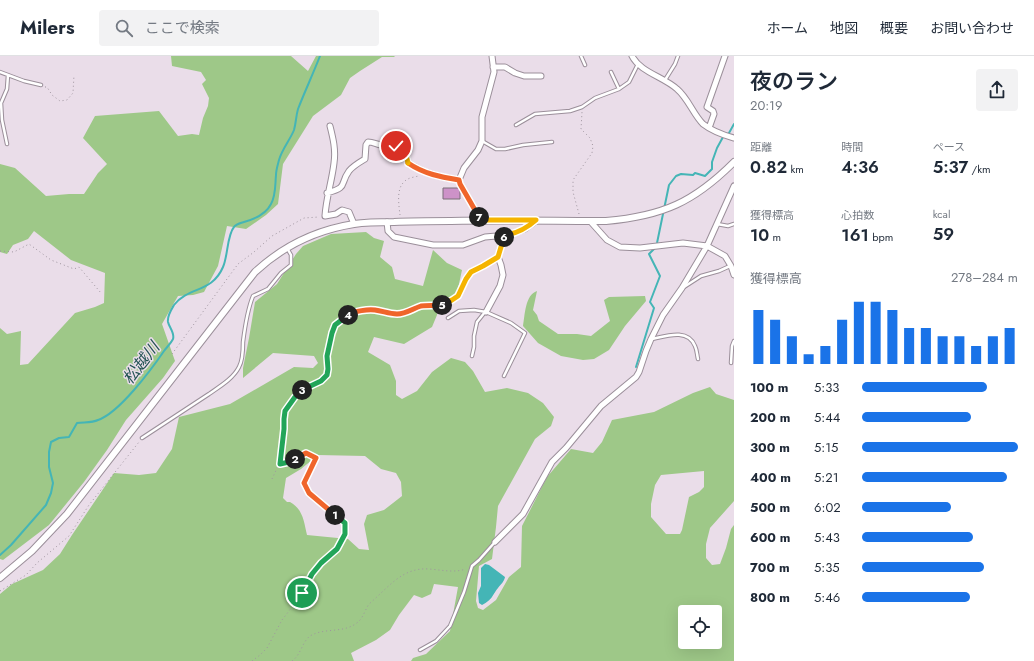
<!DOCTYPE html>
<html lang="ja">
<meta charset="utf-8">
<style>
:root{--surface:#fff;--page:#f2f2f3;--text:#1f2937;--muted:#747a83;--line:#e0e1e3;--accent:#1a73e8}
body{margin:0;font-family:Jost,"Noto Sans JP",sans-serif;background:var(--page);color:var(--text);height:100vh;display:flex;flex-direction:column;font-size:15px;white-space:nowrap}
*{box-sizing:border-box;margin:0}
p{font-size:13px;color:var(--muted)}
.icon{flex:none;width:22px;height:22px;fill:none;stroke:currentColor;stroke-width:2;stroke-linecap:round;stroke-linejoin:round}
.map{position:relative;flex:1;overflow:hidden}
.side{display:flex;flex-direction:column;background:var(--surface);width:300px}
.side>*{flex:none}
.controls{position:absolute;left:678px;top:549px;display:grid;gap:8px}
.controls a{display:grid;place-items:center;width:44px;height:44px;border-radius:4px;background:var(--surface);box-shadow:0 4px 16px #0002;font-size:20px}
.pin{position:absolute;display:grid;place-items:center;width:34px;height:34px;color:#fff;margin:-17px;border:2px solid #fff;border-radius:50%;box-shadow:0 1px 4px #0007}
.km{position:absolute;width:20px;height:20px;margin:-10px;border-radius:50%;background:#222;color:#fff;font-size:11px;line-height:20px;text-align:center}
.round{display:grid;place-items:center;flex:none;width:42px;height:42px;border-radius:4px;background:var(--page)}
.head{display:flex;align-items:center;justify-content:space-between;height:68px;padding:0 16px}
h1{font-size:22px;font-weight:600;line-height:30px}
.figures{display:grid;grid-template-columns:repeat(3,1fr);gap:6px;height:68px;padding:4px 16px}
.figures div{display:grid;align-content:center}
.figures b{font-size:17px;font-weight:600}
.figures small{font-size:11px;font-weight:400}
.figures p{font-size:11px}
.chart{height:112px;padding:8px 16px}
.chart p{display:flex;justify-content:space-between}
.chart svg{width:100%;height:72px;margin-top:4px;stroke:var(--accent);stroke-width:6}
ul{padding:0 16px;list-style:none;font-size:13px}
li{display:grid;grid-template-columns:64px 48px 1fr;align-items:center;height:30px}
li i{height:10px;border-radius:5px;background:var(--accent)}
header{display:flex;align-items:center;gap:24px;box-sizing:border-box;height:56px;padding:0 20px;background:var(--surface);border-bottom:1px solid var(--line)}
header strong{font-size:19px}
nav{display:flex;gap:22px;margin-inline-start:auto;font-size:14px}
.search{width:280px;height:36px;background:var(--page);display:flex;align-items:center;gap:10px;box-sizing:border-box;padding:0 14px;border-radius:4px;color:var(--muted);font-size:15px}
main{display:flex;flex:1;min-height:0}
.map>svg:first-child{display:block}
.green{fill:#9ec888;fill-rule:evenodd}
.water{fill:#44b5b6}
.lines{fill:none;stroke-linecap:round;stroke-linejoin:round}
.stream{stroke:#44b5b6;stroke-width:2}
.building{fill:#cd92c8;stroke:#7b6f79}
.service-casing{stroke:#9b8f9a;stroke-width:4.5}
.minor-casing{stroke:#9b8f9a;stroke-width:7}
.tertiary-casing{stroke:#9b8f9a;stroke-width:8}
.path{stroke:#9f959f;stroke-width:1;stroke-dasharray:1 3;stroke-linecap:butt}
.service{stroke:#fff;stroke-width:2.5}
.minor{stroke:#fff;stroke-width:5}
.tertiary{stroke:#fff;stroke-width:6}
.split-1-casing{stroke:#fff;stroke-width:8}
.split-2-casing{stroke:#fff;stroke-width:8}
.split-3-casing{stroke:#fff;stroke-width:8}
.split-4-casing{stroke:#fff;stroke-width:8}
.split-5-casing{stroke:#fff;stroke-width:8}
.split-6-casing{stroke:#fff;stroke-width:8}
.split-7-casing{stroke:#fff;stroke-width:8}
.split-8-casing{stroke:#fff;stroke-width:8}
.split-9-casing{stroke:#fff;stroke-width:8}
.split-1{stroke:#22a559;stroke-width:5}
.split-2{stroke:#f0652b;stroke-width:5}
.split-3{stroke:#22a559;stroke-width:5}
.split-4{stroke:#22a559;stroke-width:5}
.split-5{stroke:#f0652b;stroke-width:5}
.split-6{stroke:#f5b400;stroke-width:5}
.split-7{stroke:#f5b400;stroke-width:5}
.split-8{stroke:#f0652b;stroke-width:5}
.split-9{stroke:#f5b400;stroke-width:5}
.labels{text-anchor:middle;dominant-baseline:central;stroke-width:3;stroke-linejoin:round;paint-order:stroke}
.water-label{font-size:16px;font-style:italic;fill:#215252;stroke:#eadde9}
</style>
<header>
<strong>Milers</strong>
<div class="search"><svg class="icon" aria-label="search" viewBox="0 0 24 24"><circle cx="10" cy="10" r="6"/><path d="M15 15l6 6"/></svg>ここで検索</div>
<nav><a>ホーム</a><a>地図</a><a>概要</a><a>お問い合わせ</a></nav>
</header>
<main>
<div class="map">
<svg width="734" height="605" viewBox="0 0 734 605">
<rect width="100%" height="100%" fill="#eadde9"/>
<path class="green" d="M171 0H291L308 15 316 0H394L395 1H382L360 15 350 22 341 39 313 60 283 108 278 148 266 159 246 173 227 170 218 210 204 236 193 239 178 240 162 268 175 305 163 322 126 364 107 394 84 426 49 469 3 504 0 503V272L7 278 21 275 20 309 28 308 75 257 95 251 104 247 105 217 71 204 34 175 28 183 13 189 7 198 0 196V108L15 112 46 140 69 138H84L98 117 107 108 83 82 95 60 159 55 178 80 192 78 199 79 203 62 208 50 209 42 202 28 206 24 201 16 172 10Z
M366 176 374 182 384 185 380 201 392 211 395 223 423 230 433 194 447 207 462 214 456 242 439 246 437 259 432 271 404 288 374 281 368 296 390 309 396 325V339L402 343 417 335 432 316 451 302 465 306 473 315 485 336 507 332 528 337 543 347 554 361 551 370 535 383 498 450 496 471 492 503 479 510 476 545 478 552 483 554 496 544 509 521 521 511 522 470 547 421 571 393 593 397 602 386 612 364 654 356 693 337 710 331 716 338 734 344V445L710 472 706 488V502L712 509 720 508 726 492 731 473 734 469V605H411L413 602 426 598 450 575 458 531 434 528 431 538 422 542 414 539 399 559 390 574 376 584 351 597 354 605H0V538L12 528 43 514 60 498 72 479 114 417 139 419 156 417 172 393 179 361 230 348 294 311 313 312 318 307 314 300 273 297 243 322V312L249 282 255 246 277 228 296 198 303 190 331 178ZM318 399 365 400 381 413 396 417 401 426 402 440 384 454 367 459 364 468 369 494 359 493 348 483 307 479C304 466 303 453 290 446H287L283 442 286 422 301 413ZM704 415V431L699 436 689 441 682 474 680 478H666L651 461V448L655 429 661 419ZM685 556H715V586H685Z
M537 235 533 254 537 259 539 265 558 278H577L591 280 610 265 604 244 609 241 645 240 646 245 625 270 609 294 594 303 583 304 561 300 538 287 523 270C525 259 525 239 537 235Z"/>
<path class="water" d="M485 508 489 509 505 521C504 526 501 528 498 532 491 541 493 543 482 549L479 547 478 537 481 530V512Z"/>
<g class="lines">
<path class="stream" d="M636 311 654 252 650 246 660 220 649 198 655 192 657 187 669 129 676 120 681 118 693 119 695 117 705 120 712 113V106L717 92 723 81 729 77 734 68
M0 499 11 489 46 449 51 437 53 427 49 411V396L51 386 59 382 69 381 77 367C84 366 92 367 98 364 119 357 151 314 164 295 167 291 171 287 173 283 175 277 169 271 168 266 167 260 171 254 174 249 189 230 212 237 223 211 228 200 227 179 234 171 236 168 241 167 244 166 255 163 266 158 271 148 276 139 275 129 276 119 276 114 278 108 279 104 282 93 290 84 294 74 296 67 296 60 298 53 305 35 313 18 320 0"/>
</g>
<path class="building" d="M443 132H460V143H443Z"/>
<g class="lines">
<defs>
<path id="service" d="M581 0 585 9
M0 16 24 25 41 29
M665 24 675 8 678 0
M619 33 629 26 638 8
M516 69 535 58 570 55 582 51 595 42 619 33 611 16
M482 85 496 93H505L523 89 552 86
M7 88 2 64 1 47 7 33 8 19
M717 168 728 170 734 168
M684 231 701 220 719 215 730 210
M448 262 459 255 474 254 486 256 511 267 525 277 504 320
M652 283C666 280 688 272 695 290 697 294 697 299 698 303
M472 300 474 291V280L477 266 485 256
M731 307 732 290 734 285
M142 382 209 338C219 331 233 323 239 311 243 304 243 294 243 286 245 270 247 255 253 240L268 233 281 217 291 209V199L287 192
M420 594 436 585 450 570 464 536 472 510 479 504 495 486"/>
<path id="minor" d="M632 0C640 16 664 21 677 33 688 42 693 58 703 68 712 75 723 79 734 82
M493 11H505L515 17 524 20H541
M330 70C333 82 336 94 334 107 332 125 326 142 325 160L336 158 342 154 349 156 354 168
M709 72 714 58 713 55 707 51 725 0
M327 137C349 131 339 129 349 115 353 110 360 106 365 103L366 89 368 86C373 86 376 88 381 89 388 90 396 89 402 93 407 97 406 103 409 107 411 109 415 111 417 112 430 119 445 122 459 124
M481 164 460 128 459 124 464 112 478 94 482 85V61L494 16 492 0
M590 165 607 184 620 191 640 192 683 187 707 190 725 200 731 210 734 219
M387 166 388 175 394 181 433 189H463L485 181 508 179 525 173 536 165
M486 256 500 230 503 219 501 209 498 201 504 179
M495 486 523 458 552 406 566 392 601 350 636 321 639 316 646 295 651 283 663 259 682 232 707 190 734 130"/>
<path id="tertiary" d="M0 522 32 495 67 458 255 216C283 190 316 174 354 168 367 166 380 166 394 166 413 165 432 165 451 165 503 164 555 165 606 165 663 160 694 146 734 106"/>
</defs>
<use href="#service" class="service-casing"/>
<use href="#minor" class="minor-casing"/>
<use href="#tertiary" class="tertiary-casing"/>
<path class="path" d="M45 31H47L52 39 60 45 67 44 73 37 74 19
M579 158 573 136V124L592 97 593 90 590 82 581 73 582 56
M400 159C399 150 396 133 404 126 407 122 414 121 419 120
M0 195 14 196 29 188 51 204 74 213 79 211 101 237
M172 298 238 208 254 196 272 180 304 162 319 161
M272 423 279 408 285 373 283 363 285 355 295 341 302 334 321 325 327 319 328 307 327 300 332 277 335 269 349 259 355 256 374 254 387 257 398 258 406 257 413 253 423 250 441 249 447 247 458 240 466 223 471 216 483 211 493 205
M0 535 26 519 37 507 69 480 89 449 139 386
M252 605 260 599 267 592 282 564 303 537 312 518 321 507 337 493 345 478V467L309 437 304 427 316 402 306 397 289 406 280 408
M292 605C301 599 302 586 310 580 325 571 344 578 358 566 363 562 365 554 369 548 388 532 402 511 429 513 442 514 454 517 466 513"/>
<use href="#service" class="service"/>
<use href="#minor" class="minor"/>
<use href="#tertiary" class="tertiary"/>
</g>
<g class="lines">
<defs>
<path id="split-1" d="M302 537 312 518 321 507 337 493 345 478V467L335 459"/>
<path id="split-2" d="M295 403 306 397 316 402 304 427 309 437 335 459"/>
<path id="split-3" d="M295 403 289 406 280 408 284 373V363L285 355 295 341 302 334"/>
<path id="split-4" d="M302 334 321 325 327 319 328 313 327 300 332 277 335 269 348 259"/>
<path id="split-5" d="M348 259C355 255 368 253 375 254 383 255 389 258 397 258 406 258 412 253 421 250 427 249 435 250 442 249"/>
<path id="split-6" d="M442 249 452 244 458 240 466 223 471 216 483 210 498 201 504 181"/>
<path id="split-7" d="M479 161 481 164H536C527 172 517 178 504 179V181"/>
<path id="split-8" d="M408 107C424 118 441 121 459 124L460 128 479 161"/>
<path id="split-9" d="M396 90C405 95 406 98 408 107"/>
</defs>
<use href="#split-1" class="split-1-casing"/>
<use href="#split-2" class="split-2-casing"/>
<use href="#split-3" class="split-3-casing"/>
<use href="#split-4" class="split-4-casing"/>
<use href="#split-5" class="split-5-casing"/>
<use href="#split-6" class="split-6-casing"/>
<use href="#split-7" class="split-7-casing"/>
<use href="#split-8" class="split-8-casing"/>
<use href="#split-9" class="split-9-casing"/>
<use href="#split-1" class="split-1"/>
<use href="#split-2" class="split-2"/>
<use href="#split-3" class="split-3"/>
<use href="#split-4" class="split-4"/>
<use href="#split-5" class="split-5"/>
<use href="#split-6" class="split-6"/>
<use href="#split-7" class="split-7"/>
<use href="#split-8" class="split-8"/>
<use href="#split-9" class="split-9"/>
</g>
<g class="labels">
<g class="water-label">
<text transform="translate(141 307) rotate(-52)">松越川</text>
</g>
</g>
</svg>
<div class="controls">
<a><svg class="icon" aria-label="locate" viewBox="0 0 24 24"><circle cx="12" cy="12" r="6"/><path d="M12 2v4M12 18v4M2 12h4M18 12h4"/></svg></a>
</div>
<div class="pin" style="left:302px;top:537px;background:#1e9e55"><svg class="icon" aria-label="arrive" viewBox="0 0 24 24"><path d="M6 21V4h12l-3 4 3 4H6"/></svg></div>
<div class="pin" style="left:396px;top:90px;background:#d93025"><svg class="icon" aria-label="check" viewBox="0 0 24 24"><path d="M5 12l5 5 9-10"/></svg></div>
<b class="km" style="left:335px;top:459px">1</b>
<b class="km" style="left:295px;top:403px">2</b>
<b class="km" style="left:302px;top:334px">3</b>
<b class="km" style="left:348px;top:259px">4</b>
<b class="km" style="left:442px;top:249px">5</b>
<b class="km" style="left:504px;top:181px">6</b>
<b class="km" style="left:479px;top:161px">7</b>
</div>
<section class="side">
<div class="head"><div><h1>夜のラン</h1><p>20:19</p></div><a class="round"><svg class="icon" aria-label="share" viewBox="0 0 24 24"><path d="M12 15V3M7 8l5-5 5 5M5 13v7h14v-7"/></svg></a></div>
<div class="figures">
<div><p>距離</p><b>0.82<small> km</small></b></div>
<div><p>時間</p><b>4:36</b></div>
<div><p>ペース</p><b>5:37<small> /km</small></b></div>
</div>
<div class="figures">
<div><p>獲得標高</p><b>10<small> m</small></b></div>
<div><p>心拍数</p><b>161<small> bpm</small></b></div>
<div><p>kcal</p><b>59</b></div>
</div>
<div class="chart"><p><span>獲得標高</span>278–284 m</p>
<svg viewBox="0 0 160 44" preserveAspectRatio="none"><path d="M5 44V11M15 44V17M25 44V27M35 44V38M45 44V33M55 44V17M65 44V6M75 44V6M85 44V11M95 44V22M105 44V22M115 44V27M125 44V27M135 44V33M145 44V27M155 44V22"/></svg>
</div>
<ul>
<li><b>100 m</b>5:33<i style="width:80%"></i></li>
<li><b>200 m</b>5:44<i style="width:70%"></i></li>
<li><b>300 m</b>5:15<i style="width:100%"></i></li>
<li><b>400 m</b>5:21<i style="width:93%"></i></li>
<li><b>500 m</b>6:02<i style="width:57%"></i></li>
<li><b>600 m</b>5:43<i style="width:71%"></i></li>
<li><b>700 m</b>5:35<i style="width:78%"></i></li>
<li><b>800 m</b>5:46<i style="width:69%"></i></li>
</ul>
</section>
</main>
